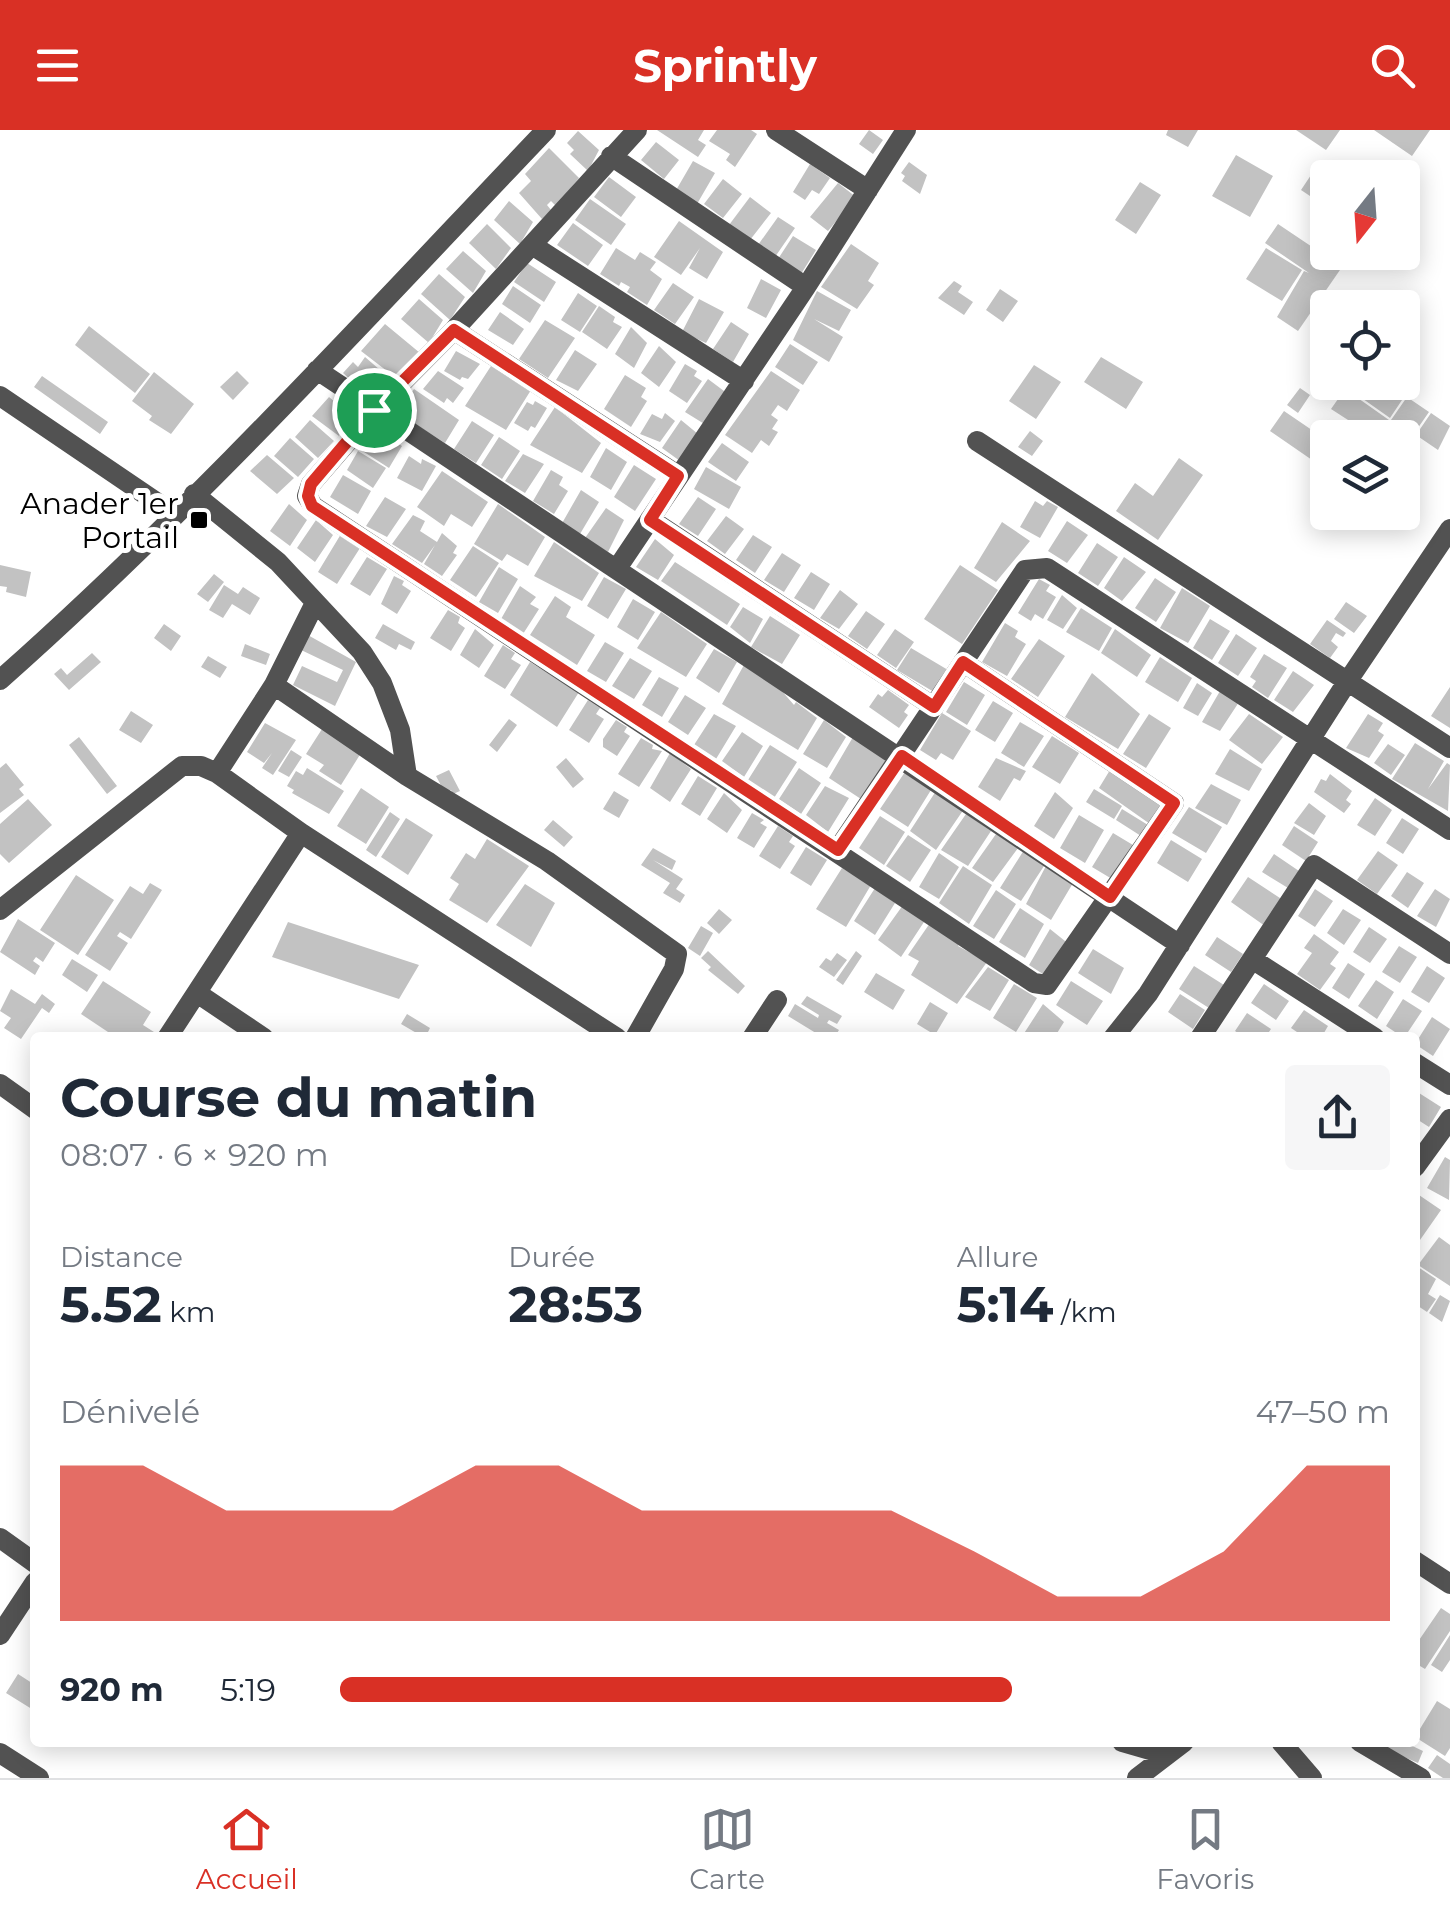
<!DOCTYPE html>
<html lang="fr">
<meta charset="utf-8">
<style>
:root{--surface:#fff;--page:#f6f6f7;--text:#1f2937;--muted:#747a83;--line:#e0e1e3;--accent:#d93025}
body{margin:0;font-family:Montserrat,sans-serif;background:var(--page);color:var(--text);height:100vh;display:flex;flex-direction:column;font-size:38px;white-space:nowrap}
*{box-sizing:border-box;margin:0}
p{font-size:32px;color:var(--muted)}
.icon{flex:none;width:55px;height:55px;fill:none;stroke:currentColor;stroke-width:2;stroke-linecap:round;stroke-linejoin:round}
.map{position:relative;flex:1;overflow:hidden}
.sheet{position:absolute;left:30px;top:902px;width:1390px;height:715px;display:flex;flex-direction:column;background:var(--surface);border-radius:10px;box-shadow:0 5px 25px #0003}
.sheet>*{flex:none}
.needle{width:65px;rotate:197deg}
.controls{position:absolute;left:1310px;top:30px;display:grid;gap:20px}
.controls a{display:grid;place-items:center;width:110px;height:110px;border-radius:10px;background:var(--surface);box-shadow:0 5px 25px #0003;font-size:50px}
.pin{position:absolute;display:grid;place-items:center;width:85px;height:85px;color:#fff;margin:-42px;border:5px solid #fff;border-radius:50%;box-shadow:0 2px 10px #0007}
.round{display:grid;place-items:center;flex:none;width:105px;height:105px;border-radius:10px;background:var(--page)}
.overview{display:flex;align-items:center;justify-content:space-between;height:170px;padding:0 30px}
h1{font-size:55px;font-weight:700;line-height:75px}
.stats{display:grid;grid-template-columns:repeat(3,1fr);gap:15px;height:170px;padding:10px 30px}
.stats div{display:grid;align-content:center}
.stats b{font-size:50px;font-weight:700}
.stats small{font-size:28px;font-weight:400}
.stats p{font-size:28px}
.chart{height:280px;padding:20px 30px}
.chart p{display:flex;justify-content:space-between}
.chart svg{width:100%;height:180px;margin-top:10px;fill:var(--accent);opacity:.7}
ul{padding:0 30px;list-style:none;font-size:32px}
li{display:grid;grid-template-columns:160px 120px 1fr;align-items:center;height:75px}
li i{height:25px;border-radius:12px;background:var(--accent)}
header{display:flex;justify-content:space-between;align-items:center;height:130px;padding:0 30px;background:var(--accent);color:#fff;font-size:45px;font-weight:700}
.dock{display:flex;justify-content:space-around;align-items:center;height:140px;border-top:2px solid var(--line);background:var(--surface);font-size:28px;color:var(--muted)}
.dock a{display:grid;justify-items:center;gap:5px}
.dock .current{color:var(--accent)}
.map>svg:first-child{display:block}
.building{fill:#c2c2c2}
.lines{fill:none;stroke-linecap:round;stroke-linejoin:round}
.minor{stroke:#525252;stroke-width:20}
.route-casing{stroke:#fff;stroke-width:20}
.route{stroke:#d93025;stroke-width:12}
.poi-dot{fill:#000;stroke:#fff;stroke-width:4}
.labels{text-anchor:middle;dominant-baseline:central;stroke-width:10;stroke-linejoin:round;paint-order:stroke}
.poi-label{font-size:30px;fill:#000;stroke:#fff;text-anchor:end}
</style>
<header><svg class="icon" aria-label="menu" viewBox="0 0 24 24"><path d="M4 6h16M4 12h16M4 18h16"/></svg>Sprintly<svg class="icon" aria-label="search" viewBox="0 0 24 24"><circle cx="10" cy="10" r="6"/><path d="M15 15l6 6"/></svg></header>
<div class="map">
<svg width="1450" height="1648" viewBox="0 0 1450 1648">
<rect width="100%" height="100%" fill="#fff"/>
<path class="building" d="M657 0H704L698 10 706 15 698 27Z
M717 0H751L757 4 735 37 726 30 730 24 709 11Z
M869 0 883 10 873 24 859 14Z
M1168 0H1198L1188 17 1166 5Z
M1296 0H1340L1326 20Z
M1374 0H1430L1412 26Z
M578 1 599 20 588 41 570 24 574 20 567 13Z
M656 12 679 30 664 49 641 30Z
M549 18 579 48 556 76 551 71 547 75 551 80 542 89 519 63 531 51 525 44Z
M1236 25 1273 46 1250 87 1212 66Z
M693 31 715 43 697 74 675 62Z
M909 32 927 45 920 64 902 51 905 46 901 43Z
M810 34 830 48 819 64 812 60 805 70 793 62Z
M1317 36 1334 48H1328V78L1301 60Z
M609 47 636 67 621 87 594 67Z
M723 49 742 64 723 88 704 74Z
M1140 52 1161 65 1136 104 1115 90Z
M838 53 856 67 828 101 810 87Z
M750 67 771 83 750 110 729 95Z
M590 69 626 94 611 115 575 90Z
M509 71 533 92 520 114 494 90Z
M778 87 795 98 775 127 758 115Z
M679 91 723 122 707 149 689 138 700 118 681 145 654 127Z
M573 93 603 115 588 136 557 115Z
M487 94 511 118 496 139 469 113Z
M1278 94 1342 137 1298 201 1277 187 1304 141 1309 143 1265 113Z
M793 106 816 120 801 144 778 129Z
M851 114 879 133 868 151 874 155 857 179 821 157Z
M616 118 635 130 640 122 656 132 650 140 662 149 647 175 627 162 630 157 621 152 619 156 600 144Z
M1266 118 1302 140 1282 171 1246 149Z
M463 121 486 141 473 163 446 139Z
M527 133 556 152 544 172 514 152Z
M439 144 465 167 450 190 421 164Z
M761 149 781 160 766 188 747 178Z
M954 151 962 156 958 162 973 172 964 185 938 168Z
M673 153 694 167 675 194 654 180Z
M513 156 541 175 530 193 502 174Z
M1000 159 1018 171 1003 192 986 180Z
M817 161 851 180 839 201 814 189 843 207 829 232 793 210Z
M578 163 597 176 580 202 561 190Z
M419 169 443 190 429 213 401 189Z
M699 169 724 182 706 213 682 202Z
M599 176 615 187 613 192 622 197 607 219 582 202Z
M500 182 524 199 513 215 488 200Z
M545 190 575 208 548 248 519 229Z
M731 192 749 204 733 232 713 219Z
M385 194 420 223 396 248 361 221Z
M89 196 150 244 135 263 75 215Z
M631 197 647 213 634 238 615 224Z
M790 214 818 232 803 255 775 237Z
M659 216 676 232 659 257 641 243Z
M575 220 597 234 578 261 556 250Z
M456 221 480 234 468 249 462 247 460 250 444 241Z
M365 227 387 246 374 271 343 243 353 232 358 237Z
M1101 227 1143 252 1126 279 1084 252Z
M685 234 697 241 694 246 702 251 687 273 669 261Z
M1034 235 1061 252 1036 289 1009 271Z
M491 236 531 260 506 300 465 276Z
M237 241 249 253 233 270 220 257Z
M438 241 464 258 453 273 447 268 444 273 423 259Z
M771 241 800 260 787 281 778 275 771 285 778 290 772 299 778 302 769 316 761 310 752 323 725 305Z
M154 242 194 274 171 304 149 290 152 286 132 271Z
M625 245 646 258 641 267 647 271 631 297 604 279Z
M42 246 108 292 100 304 34 257Z
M708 249 728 264 706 295 685 282Z
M1339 252H1383L1404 267 1390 288Z
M1300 258 1310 265 1298 283 1287 275Z
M414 259 459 290 445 313 398 283Z
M1345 259 1389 290 1376 308 1331 279Z
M329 267 354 288 339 306 312 286Z
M1407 267 1429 282 1413 305 1391 290Z
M535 271 547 278 535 298 531 296 528 301 514 293 527 272 533 275Z
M555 277 601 313 582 343 530 315Z
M1284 281 1328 311V341L1270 301Z
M665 283 675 291 660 312 640 304 652 284 662 289Z
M1431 283 1450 296 1438 320 1416 305Z
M310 290 334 311 318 328 295 307Z
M681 290 698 304 680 331 662 318Z
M472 291 494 305 476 333 454 319Z
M374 299 402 316 389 338 361 320Z
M1030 301 1043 311 1032 326 1018 317Z
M499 307 520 321 502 349 481 335Z
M290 308 314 329 298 347 274 326Z
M722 313 749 332 736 351 708 332Z
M606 318 627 332 611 360 590 347Z
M358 321 386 338 373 358 347 340Z
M523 324 544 334 525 363 505 351Z
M267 325 294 348 277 364 250 341Z
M409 326 421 334 422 329 436 336 422 361 397 348Z
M1179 328 1203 345 1158 410 1116 381 1135 353 1153 366Z
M634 335 656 349 635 381 614 367Z
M706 337 741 357 729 379 694 359Z
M551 340 563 347 559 355 568 361 554 384 533 371Z
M442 341 488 372 472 397 451 384 444 396 417 377Z
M343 345 371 361 358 384 330 367Z
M581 360 599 372 580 404 561 395Z
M385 367 406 379 387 407 366 396Z
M698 367 716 379 698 406 679 394Z
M1035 371 1043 376 1047 371 1058 377 1040 408 1020 397Z
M289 374 307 390 290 416 270 401Z
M498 374 545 407 528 436 507 424 502 431 474 414Z
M606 378 624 390 608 422 585 408Z
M413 385 425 391 420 401 437 412 442 403 457 416 453 423 457 425 442 446 424 434 435 415 422 433 392 414Z
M726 386 744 399 725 424 707 411Z
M316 390 333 405 315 432 297 418Z
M1067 391 1088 405 1067 433 1048 421Z
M1002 392 1030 411 996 452 974 438Z
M341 404 360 418 337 454 318 442Z
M753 405 772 417 755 443 736 430Z
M655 409 674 425 658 450 636 437Z
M554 412 599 443 582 471 534 446Z
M1097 413 1118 427 1098 456 1078 443Z
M473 416 499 433 476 467 450 450Z
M782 423 801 435 784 462 764 450Z
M367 427 387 439 370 466 350 454Z
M1124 427 1146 442 1122 471 1104 458Z
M675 432 740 474 727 495 661 451Z
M0 435 31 442 26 467 6 462 7 457 0 456Z
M960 435 998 460 962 514 924 489Z
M499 437 518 449 498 483 479 472Z
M811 442 830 454 814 480 794 468Z
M214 444 224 452 208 472 197 464Z
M394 446 404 451 402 455 411 461 397 484 381 474Z
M604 447 626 459 608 489 587 476Z
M1155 448 1176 462 1156 492 1135 478Z
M1039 449 1050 455 1046 461 1056 467 1043 489 1035 484 1031 491 1018 483Z
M224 455 238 464 243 457 260 468 250 485 232 474 223 488 209 480Z
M520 456 536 467 530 474 539 479 523 504 501 489Z
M1182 458 1210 476 1188 513 1160 498Z
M840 460 858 474 839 499 820 488Z
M1062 465 1077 478 1063 499 1047 490Z
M555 466 571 477 566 487 595 505 577 535 530 505Z
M633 469 655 482 638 510 617 497Z
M1346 472 1367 486 1354 503 1334 489Z
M743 477 763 489 750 513 730 497Z
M1081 478 1112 498 1099 521 1066 502Z
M448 480 460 487 458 493 465 498 451 521 430 508Z
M866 481 885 494 867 519 848 506Z
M661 482 707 514 686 547 637 518Z
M770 486 800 505 782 534 751 517Z
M1210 489 1230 501 1212 530 1193 518Z
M1327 490 1346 503 1343 507 1336 503 1331 511 1338 517 1330 528 1310 514Z
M1005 493 1018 501 1015 507 1026 514 1007 546 982 532Z
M164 494 181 506 171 521 154 508Z
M383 494 415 512 411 520 399 514 396 520 375 508Z
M475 499 494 515 479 538 460 525Z
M895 499 914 512 896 538 877 525Z
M1115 499 1151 525 1137 547 1101 523Z
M306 504 356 532 335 576 293 555 302 536 337 552 343 540 299 519Z
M1236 504 1257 518 1238 546 1218 533Z
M1039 509 1065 526 1038 567 1011 549Z
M605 512 624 523 606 552 587 541Z
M245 514 270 524 266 535 241 526Z
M503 515 515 523 511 529 521 535 505 559 484 546Z
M911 518 948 540 934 562 897 540Z
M714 519 737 532 719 563 696 548Z
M92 523 101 532 69 560 54 544 61 538 67 545Z
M1264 524 1287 538 1268 568 1252 557 1256 551 1250 547Z
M208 526 227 537 220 548 201 537Z
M1160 527 1192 548 1178 572 1145 552Z
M630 528 652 541 634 569 612 556Z
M530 532 579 562 557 597 510 565Z
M744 535 775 553 794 575 796 572 817 588 798 620 722 574Z
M1293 541 1314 555 1293 582 1274 570Z
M1092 543 1140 584 1118 619 1065 587Z
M659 547 679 558 662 587 642 575Z
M964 552 985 565 967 595 946 582Z
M1197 553 1212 563 1198 586 1183 578Z
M1450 557V598L1431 586Z
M888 560 909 575 904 582 908 585 899 598 869 577 878 564 882 567Z
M1220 561 1239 572 1220 601 1202 592Z
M685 565 706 578 688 605 668 592Z
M588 570 600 578 596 584 604 589 589 613 569 600Z
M993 571 1013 583 995 612 975 600Z
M131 581 153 595 141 613 119 600Z
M942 583 971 601 953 630 941 623 936 630 920 620Z
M714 584 736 596 716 629 694 615Z
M1149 584 1171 598 1146 638 1123 624Z
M1249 584 1283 607 1262 634 1229 610Z
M1368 584 1383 593 1378 601 1384 605 1369 628 1346 618Z
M509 589 517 595 497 622 489 615Z
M616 590 627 597 624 602 630 606 617 626 603 617V609Z
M824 590 846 607 827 638 803 624Z
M1020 592 1044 606 1024 637 1001 623Z
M265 593 296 610 273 645 262 638 272 623 264 633 247 622Z
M322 599 361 623 341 655 319 641 324 635 306 624Z
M742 602 763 616 744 647 722 631Z
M1052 606 1079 623 1060 654 1032 637Z
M79 607 117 656 107 664 69 615Z
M853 607 888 629 861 669 829 648Z
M641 608 653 615 652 619 662 621 639 657 618 644Z
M1415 613 1444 631 1428 659 1447 633 1450 635 1448 681 1392 649Z
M1388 614 1405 625 1391 645 1374 633Z
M770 615 797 632 774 668 748 650Z
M1230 619 1262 639 1249 661 1215 644Z
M291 620 302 627 289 647 278 641Z
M670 623 691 639 670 672 650 658Z
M566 628 584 649 573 658 556 637Z
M996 628 1026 641 1020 651 1014 648 1000 671 978 657Z
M6 633 24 655 19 659 24 665 0 683V638Z
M307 638 344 661 329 684 292 663 294 660 287 656 296 641 303 645Z
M799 638 821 653 801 684 779 669Z
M449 640 460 661 453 664 451 660 445 663 436 646Z
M1110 640 1163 672 1150 694 1099 658Z
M905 642 931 660 908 697 880 679Z
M1330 644 1352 661 1346 670 1351 674 1344 683 1314 662 1321 649 1326 651Z
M698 646 717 658 700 686 681 674Z
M1211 654 1241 670 1227 695 1195 678Z
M825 656 849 668 828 702 806 685Z
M361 658 389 677 366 714 337 696Z
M1094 659 1122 676 1114 689 1086 672Z
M614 661 629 670 619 688 603 679Z
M936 661 964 679 936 720 910 701Z
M1055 662 1073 678 1054 709 1034 696Z
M724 663 742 680 727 703 707 689Z
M1375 668 1392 680 1375 706 1357 695Z
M28 669 52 695 9 733 0 724V694Z
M1309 673 1326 686 1314 705 1294 693Z
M1189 677 1222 697 1206 723 1172 703Z
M1122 679 1148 695 1141 706 1116 690Z
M390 682 400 689 376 727 366 720Z
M752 683 764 690 760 693 767 697 754 718 737 708Z
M966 684 991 701 968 736 941 720Z
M1079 685 1104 700 1085 733 1060 718Z
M880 686 905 702 884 735 859 718Z
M406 688 433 705 408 745 381 727Z
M1402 688 1419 699 1403 724 1386 713Z
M553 690 573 707 564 717 544 700Z
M778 696 793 706 789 712 795 716 780 739 759 726Z
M1294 696 1318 712 1306 731 1282 715Z
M1113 703 1133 715 1112 749 1092 737Z
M996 704 1018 718 993 752 972 738Z
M908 705 931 720 910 752 886 736Z
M487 709 529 736 487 793 449 770 459 754 450 748 466 723 475 729Z
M1171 710 1202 729 1188 752 1157 733Z
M806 717 827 730 811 756 790 743Z
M653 718 676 731 672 740 653 730 683 749 676 759 685 765 680 773 663 763 670 753 641 735Z
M1024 720 1044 736 1021 771 1000 758Z
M1378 721 1398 735 1377 764 1357 750Z
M939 723 959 737 939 769 919 757Z
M1274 724 1299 741 1288 758 1262 742Z
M1047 734 1073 753 1051 790 1026 774Z
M963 736 992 755 969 794 939 773Z
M842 738 871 755 846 797 816 779Z
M1407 742 1424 753 1408 778 1391 766Z
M76 745 114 770 78 825 40 800Z
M1248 747 1283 770 1265 796 1231 772Z
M150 753 162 760 131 809 120 802 117 806 128 813 110 841 85 825 130 756 143 764Z
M525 754 555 773 531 817 496 795Z
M875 758 895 773 875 805 854 791Z
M1315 759 1333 771 1315 797 1298 786Z
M1435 759 1450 769 1436 797 1417 786Z
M996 760 1016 774 994 809 973 796Z
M903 775 924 792 901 827 878 810Z
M1020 778 1044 794 1025 828 999 812Z
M719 779 732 790 719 804 707 793Z
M1343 779 1361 790 1344 815 1327 803Z
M18 789 55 813 43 832 36 827 33 831 40 836 35 845 0 822Z
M288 792 419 835 399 869 272 827Z
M930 793 961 811 958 816 987 832 957 874 911 845 919 831 908 825Z
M701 796 713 803 700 826 688 818Z
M1369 797 1387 809 1370 833 1353 822Z
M1050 799 1070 815 1049 848 1029 835Z
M1314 804 1339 822 1330 834 1336 838 1320 860 1297 844 1312 823 1304 818Z
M1217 807 1243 824 1231 842 1205 825Z
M1399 816 1417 827 1400 853 1382 842Z
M1093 819 1124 838 1111 864 1078 843Z
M708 821 745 856 738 864 708 840 711 837 701 828Z
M856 821 862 826 843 855 836 850Z
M837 823 847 830 834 847 819 837 826 828 831 831Z
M72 829 98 845 87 862 62 845Z
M1348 833 1365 844 1349 869 1332 858Z
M1194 836 1224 855 1209 878 1179 859Z
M1427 836 1445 848 1429 873 1411 862Z
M988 837 1009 850 990 881 965 867Z
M876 843 905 860 893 880 864 862Z
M1376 850 1394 862 1377 889 1358 876Z
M103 851 151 882 143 895 154 902 150 908H117L81 884Z
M1071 851 1103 871 1087 895 1056 875Z
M1014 854 1037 868 1016 902 993 888Z
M1264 854 1289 871 1276 890 1251 873Z
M11 859 35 874 42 864 55 874 49 883 42 878 21 909 4 898 11 888 0 881Z
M1180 864 1205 880 1193 899 1168 882Z
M807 866 842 886 837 894 829 890 827 893 839 900 834 908H824L788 886 795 874 818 888 819 885 801 874Z
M1403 869 1422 881 1404 908 1386 896Z
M930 872 948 883 935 905 917 894Z
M1043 874 1064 892 1054 908H1021Z
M1304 880 1328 896 1321 908H1306L1291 898Z
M1247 883 1271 899 1265 908H1245L1235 901Z
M407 884 430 898 425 908 401 894Z
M1432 887 1450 899 1433 926 1415 914Z
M1419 963 1441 977 1429 997 1415 988V970Z
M1445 1027 1450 1030 1449 1070 1427 1058Z
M1419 1065 1441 1080 1420 1110 1415 1106V1071Z
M1439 1107 1450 1115V1156L1418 1135Z
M1415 1135 1436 1149 1428 1164 1436 1169 1427 1182 1415 1174Z
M1440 1165 1450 1171 1442 1192 1429 1183Z
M1441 1478 1450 1484V1501L1425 1539 1415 1533V1516Z
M1450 1505V1530L1442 1542 1431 1535Z
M18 1544 35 1555V1581L6 1563Z
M1437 1571 1450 1579V1618L1445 1626 1415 1607Z
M1383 1612H1404L1423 1621 1418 1633 1381 1617Z
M1437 1625 1450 1634V1648H1443L1428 1638Z"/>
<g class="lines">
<path class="minor" d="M637 0 454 200 375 280 311 354 307 366 313 376 1034 853 1047 855 1174 673 963 532
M776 0 868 60
M611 26 806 157
M532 115 744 251
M454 200 679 346
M317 240 1180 815
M0 266 174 384
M977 311 1450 618
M194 364 278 432 362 522 382 553 400 600 407 646
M650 389 934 577
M618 437 806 157 906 0
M0 550C193 379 368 187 546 0
M274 555 407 646 547 731 677 824 674 839 635 908
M217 643 274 555 314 475
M838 719 1025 440 1047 438 1450 700
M0 780 182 636H201L217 643 301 703 617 908
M1252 829 1375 908
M197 863 264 908
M167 908 301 703
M752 908 777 870
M1113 908 1148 864 1347 552 1450 399
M1200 908 1314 735 1450 824
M1415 933 1450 955
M0 954 35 979
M1415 1037 1450 989
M0 1408 35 1433
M1415 1431 1450 1454
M0 1505 35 1452
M1122 1612 1167 1625
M1281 1612 1312 1648
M1360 1612 1421 1648
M0 1623 39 1648
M1137 1648 1184 1612"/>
</g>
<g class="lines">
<defs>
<path id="route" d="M454 200 678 346 650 390 934 577 963 532 1174 673 1110 767 902 626 838 720 312 376 308 366 311 354 374 280Z"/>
</defs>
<use href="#route" class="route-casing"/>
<use href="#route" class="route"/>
</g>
<rect class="poi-dot" x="189" y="380" width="20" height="20" rx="5"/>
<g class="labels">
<g class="poi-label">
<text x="179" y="373">Anader 1er<tspan x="179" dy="34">Portail</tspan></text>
</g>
</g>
</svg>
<div class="controls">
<a><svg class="needle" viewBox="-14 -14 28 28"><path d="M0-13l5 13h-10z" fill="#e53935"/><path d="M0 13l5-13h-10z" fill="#747a83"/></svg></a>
<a><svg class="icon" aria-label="locate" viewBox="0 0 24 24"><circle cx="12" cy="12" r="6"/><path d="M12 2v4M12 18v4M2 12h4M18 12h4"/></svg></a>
<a><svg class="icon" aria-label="layers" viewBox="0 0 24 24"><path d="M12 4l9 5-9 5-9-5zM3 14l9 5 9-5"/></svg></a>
</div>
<div class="pin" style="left:374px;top:280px;background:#1e9e55"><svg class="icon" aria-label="arrive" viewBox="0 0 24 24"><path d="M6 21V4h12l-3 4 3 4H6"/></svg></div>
<section class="sheet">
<div class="overview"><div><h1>Course du matin</h1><p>08:07 · 6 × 920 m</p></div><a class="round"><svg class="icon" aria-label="share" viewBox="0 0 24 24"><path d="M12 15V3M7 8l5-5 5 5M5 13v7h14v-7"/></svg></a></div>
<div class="stats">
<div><p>Distance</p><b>5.52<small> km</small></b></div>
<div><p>Durée</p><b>28:53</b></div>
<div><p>Allure</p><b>5:14<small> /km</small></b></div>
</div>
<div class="chart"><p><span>Dénivelé</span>47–50 m</p>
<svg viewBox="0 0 160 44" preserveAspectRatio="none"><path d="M0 44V6L10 6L20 17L30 17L40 17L50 6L60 6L70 17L80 17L90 17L100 17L110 27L120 38L130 38L140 27L150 6L160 6V44z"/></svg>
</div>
<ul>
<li><b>920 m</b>5:19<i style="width:64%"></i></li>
</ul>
</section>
</div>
<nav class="dock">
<a class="current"><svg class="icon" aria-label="home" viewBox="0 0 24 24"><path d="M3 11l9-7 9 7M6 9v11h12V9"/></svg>Accueil</a>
<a><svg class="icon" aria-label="map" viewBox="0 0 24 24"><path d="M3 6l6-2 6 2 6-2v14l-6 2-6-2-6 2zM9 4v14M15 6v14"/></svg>Carte</a>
<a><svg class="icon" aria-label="saved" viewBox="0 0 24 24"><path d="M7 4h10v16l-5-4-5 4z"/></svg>Favoris</a>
</nav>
